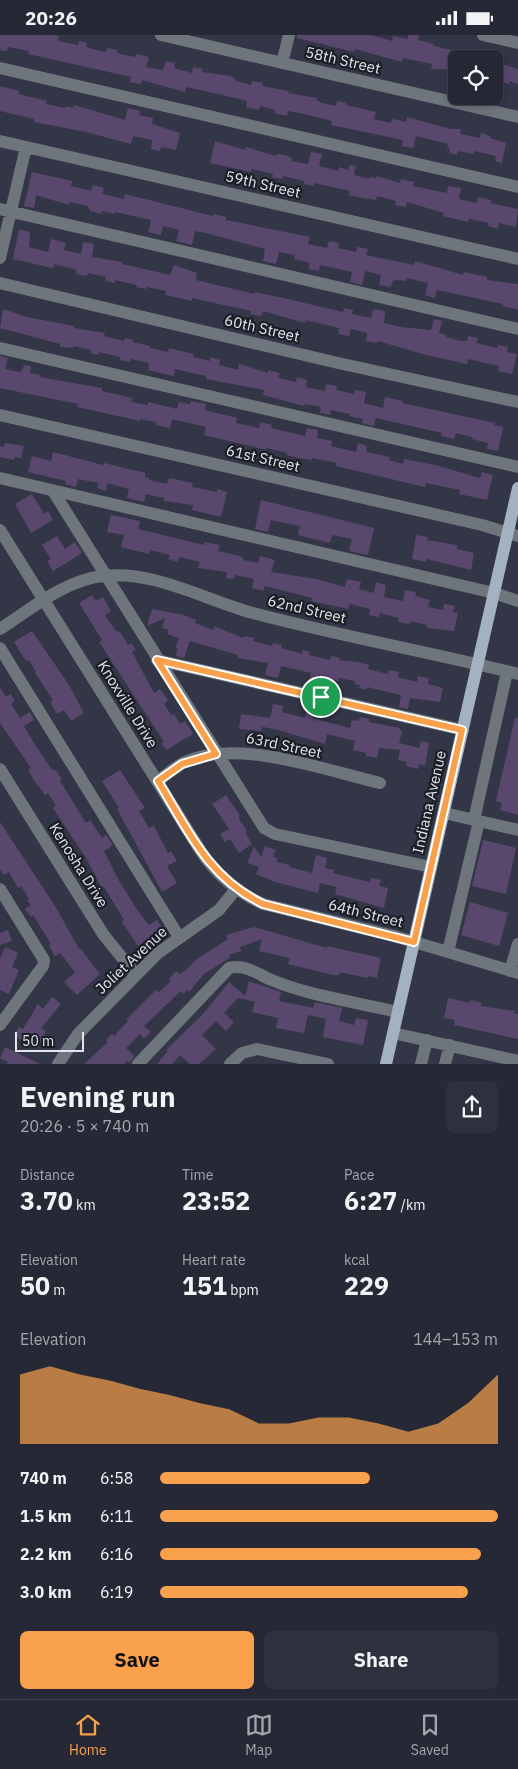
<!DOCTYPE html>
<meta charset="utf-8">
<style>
:root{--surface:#262835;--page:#2e303d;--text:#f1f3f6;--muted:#a4a6ad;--line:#424450;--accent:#f8a04b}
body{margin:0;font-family:"IBM Plex Sans",sans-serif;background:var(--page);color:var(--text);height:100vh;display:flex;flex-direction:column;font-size:19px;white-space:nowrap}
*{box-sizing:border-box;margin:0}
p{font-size:16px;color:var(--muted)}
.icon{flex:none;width:28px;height:28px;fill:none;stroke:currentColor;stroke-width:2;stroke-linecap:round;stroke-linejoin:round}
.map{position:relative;height:1029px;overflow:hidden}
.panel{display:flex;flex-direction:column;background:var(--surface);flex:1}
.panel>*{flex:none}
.controls{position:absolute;left:448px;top:15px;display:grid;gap:10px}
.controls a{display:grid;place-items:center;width:55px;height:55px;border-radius:8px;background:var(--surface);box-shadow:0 2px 8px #0003,0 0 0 1px var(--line);font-size:25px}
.scale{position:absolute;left:15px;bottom:12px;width:69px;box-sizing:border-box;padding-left:5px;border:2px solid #e2e4ef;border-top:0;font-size:14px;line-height:18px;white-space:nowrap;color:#e2e4ef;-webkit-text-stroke:4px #1c1e26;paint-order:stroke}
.pin{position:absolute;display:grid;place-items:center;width:42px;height:42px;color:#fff;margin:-21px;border:2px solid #fff;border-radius:50%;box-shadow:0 1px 5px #0007}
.round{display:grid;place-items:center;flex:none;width:52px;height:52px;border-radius:8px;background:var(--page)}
.headline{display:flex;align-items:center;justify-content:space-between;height:85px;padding:0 20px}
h1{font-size:28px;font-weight:700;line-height:38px}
.figures{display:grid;grid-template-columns:repeat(3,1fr);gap:8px;height:85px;padding:5px 20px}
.figures div{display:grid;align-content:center}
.figures b{font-size:25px;font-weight:700}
.figures small{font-size:14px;font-weight:400}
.figures p{font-size:14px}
.chart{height:140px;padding:10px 20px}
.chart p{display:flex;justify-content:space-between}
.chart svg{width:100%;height:90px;margin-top:5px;fill:var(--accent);opacity:.7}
.cta{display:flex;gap:10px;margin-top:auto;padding:10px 20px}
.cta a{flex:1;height:58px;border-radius:8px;background:var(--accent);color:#111;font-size:20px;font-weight:700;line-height:58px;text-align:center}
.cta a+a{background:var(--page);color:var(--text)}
ul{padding:0 20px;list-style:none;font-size:16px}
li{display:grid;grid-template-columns:80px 60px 1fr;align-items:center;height:38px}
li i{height:12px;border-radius:6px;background:var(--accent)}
.status{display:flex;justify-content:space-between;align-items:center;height:35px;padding:0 25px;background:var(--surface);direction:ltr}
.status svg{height:14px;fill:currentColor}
.tabs{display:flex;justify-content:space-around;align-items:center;height:70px;border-top:1px solid var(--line);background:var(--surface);font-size:14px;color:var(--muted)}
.tabs a{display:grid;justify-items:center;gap:2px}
.tabs .selected{color:var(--accent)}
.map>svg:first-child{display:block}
.building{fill:#5a476e}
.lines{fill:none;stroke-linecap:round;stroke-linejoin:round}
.minor{stroke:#6e757c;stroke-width:12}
.major{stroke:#a4b1c0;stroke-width:12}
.route-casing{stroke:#fff;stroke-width:10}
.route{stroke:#f8a04b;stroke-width:6}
.labels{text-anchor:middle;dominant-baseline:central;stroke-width:4.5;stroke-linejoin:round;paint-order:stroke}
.street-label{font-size:15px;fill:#e2e4ef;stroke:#1c1e26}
</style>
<div class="status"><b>20:26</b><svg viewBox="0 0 49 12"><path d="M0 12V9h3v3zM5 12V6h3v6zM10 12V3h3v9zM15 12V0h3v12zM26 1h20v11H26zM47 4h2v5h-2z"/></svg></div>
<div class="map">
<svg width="518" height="1029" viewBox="0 0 518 1029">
<rect width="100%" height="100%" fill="#333647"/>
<path class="building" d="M0 0H53L59 1 58 6 78 10 79 6 87 8 86 11 92 14 106 17 107 13 117 15V18L135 22 136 19 149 22 146 32 163 35 166 26 175 28 174 33 192 38 193 32 203 34 202 37 231 41 237 46 251 50 252 46 263 48 262 51 289 56 288 58 317 63 316 65 322 68 336 71 337 66 346 68V70L376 77 374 84 391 88 392 84 406 87 407 82 451 94H461L460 99 480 103 481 98 490 101V103L506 108 502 128 495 126 496 121 474 116 473 119 458 116 457 120 449 118 450 114 447 113 448 109 416 101 413 113 402 111 403 105 331 90 332 86 304 79 288 76 287 81 274 78 275 75 260 71 259 75 246 72 247 66 218 59 186 52 185 57 142 45 141 49 130 47 131 42 28 19 29 16 8 12 7 16 0 15Z
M297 0H371L392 6 393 1 408 4V0H419L418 5 434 9 433 11 452 15V17L456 18V35L431 34 432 29 403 23 402 27 355 14 354 17 297 3Z
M496 27 518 34V49L509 46V49L502 47 501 50 494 48Z
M0 51 19 56 18 59 47 66 46 69 65 73V71L73 73 74 70 125 85 128 73 140 76 139 80 153 83 152 89 180 98 176 115 161 112 160 116 151 114 152 105 133 101 131 109 86 97 34 87V84L0 76Z
M215 106 245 115 246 112 276 121 277 119 285 120 292 123 291 126 308 129 311 117 322 119 319 131 338 136 339 132 348 135 349 130 356 131 354 140 370 144V142L376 143 377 141 400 148 401 144 414 147 413 151 447 158 448 151 461 153 459 164 477 168 478 162 491 165 490 168 518 174 516 192 499 188 498 194 488 191 489 188 469 184 468 187 443 181 444 178 407 167 406 172 395 170 396 166 377 161 376 165 362 163 349 160 350 156 314 148 313 151 304 149V146L283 141 282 144 272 142 273 139 252 134 251 137 210 128Z
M32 137 72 146 71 151 91 156 93 150 104 153 102 159 124 164 125 159 213 181V179L226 182V185L310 202 308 209 327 213 329 206 339 208 338 213 356 217 357 212 368 214 366 220 385 224 414 230 415 226 463 240 464 237 487 242V245L518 249V275L503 271V269L437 255 435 263 425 260 428 248 407 243 406 246 394 245 390 252 379 250 381 240 365 236 362 250 350 247 352 237 320 230 319 236 308 234 310 228 294 224 295 220 279 217 276 229 263 226 265 214 206 198 195 196 192 210 176 206 179 195 163 191 161 200 148 197 151 185 115 177 114 179 102 176 101 179 90 176 88 171 70 167 69 170 36 160 34 173 24 171Z
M19 194 30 197 29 212 48 217 51 204 66 208 64 215 81 219 83 207 94 209 92 222 122 227V229L170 240 174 230 197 238 196 245 255 259V257L283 263 343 277 344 273 353 275 352 279 371 283 373 274 385 276 384 288 401 292 431 295 434 284 442 286 439 298 447 300 446 302 462 306H467L468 301 478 303 476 308 497 313 498 310 508 312 507 317 517 319 512 339 498 336 499 331 468 324 467 329 426 320 378 306 377 308 366 306 367 298 351 294 349 301 338 299 339 293 306 285 305 288 263 276 261 281 250 279 251 276 192 263V266L165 260 166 256 147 252 146 254 136 252 137 250 115 245V248L105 246 106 242 88 238 87 241 76 239 77 235 54 229 53 233 13 224Z
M3 274 27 282 74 291V293L105 298 104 301 124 306 125 303 133 305V307L150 311V313L168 317 169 313 194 319 193 322 210 326V322L220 325 219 330 238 335 239 329 268 338V335L280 338 278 343 296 347 297 342 307 345 306 352 325 356 326 349 337 351 336 355 354 359 355 355 366 357 364 368 383 373 385 362 403 366 402 368 495 388 494 390 503 392 498 416 487 414 488 408 472 404V402L456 398 454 404 441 401 442 398 376 383 374 391 362 388 363 384 349 381 350 379 331 375 330 380 320 378 321 372 305 369 304 371 263 360 264 355 206 344V341L175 334 174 341 148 335 149 328 131 324 130 327 120 325V322L99 317 98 320 90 318 91 315 74 311 73 313 60 312V309L0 293Z
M0 321 8 323 5 334 19 337 22 336 24 330 31 331 30 338 40 340 39 342 102 353V356L132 363 131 367 148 370V367L177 374 179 367 190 369 191 366 206 369 205 375 237 383 236 388 259 393 260 387 272 390 271 393 305 401 307 393 318 395 317 403 332 406 331 411 356 417 358 408 367 411 366 417 390 422 389 425 403 429 404 424 435 430 480 443 482 437 493 440 487 465 459 459 460 455 426 448 425 452 336 431 337 428 312 423V425L298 423 287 420V418L266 413V415L204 400 206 392 172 384 170 393 156 390V387L140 384V386L77 372 78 369 0 353Z
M5 408 24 411 21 423 15 422 14 425 0 422V411L4 412Z
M53 417 103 430 104 428 146 438 145 442 149 443V445L167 449 169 443 193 448 192 452 217 457V454L227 457 221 482 192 475 193 470 164 466V463L146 459 144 467 127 463 129 454 107 448 106 456 97 453 99 448 78 444 76 452 65 449 66 446 28 437 32 421 51 426Z
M32 459 44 479 48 476 53 485 31 498 15 469Z
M261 465 374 493 368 520 349 516 352 504 332 500 330 508 298 500 300 491 271 485 268 497 255 494Z
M111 480 140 486 138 494 204 510V507L220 510 218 516 243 522V525L258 528 260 521 275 525 271 537 316 544 345 552 347 544 361 547 359 554 374 558 376 547 386 550 384 562 403 566 405 555 416 557 415 561 430 565 428 572 443 575 444 569 455 571 453 577 458 578 454 596 427 593V590L410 586 409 589 398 587 399 583 380 578 379 582 369 580 370 574 350 569 348 574 311 566 312 563 265 551 263 556 252 553 254 544 235 540 234 544 226 543 227 537 198 533 200 527 179 522 178 527 168 524 170 520 150 515 149 519 121 512 124 500 107 497Z
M416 500 428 502 427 505 457 510V514L474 518 471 535 427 524 426 527 412 524Z
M57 501 65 514 75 507 82 518 53 536 47 526 51 524 42 510Z
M92 560 96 566 103 562 111 576 105 580 115 595 121 598 128 610 131 608 136 615 132 617 154 658 160 654 168 665 164 669 172 681 174 679 180 689 185 686 193 699 166 715 161 708 164 707 99 607 102 605 79 568Z
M152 574 184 580 196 585 195 588 213 595 214 591 243 603 244 601 254 603 253 606 272 611 273 608 282 610 281 613 302 619V615L310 617 309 620 330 625 331 621 340 623 339 625 359 627 369 630 368 634 388 639 389 635 399 637 398 642 417 647 418 641 429 643 428 649 443 653 440 667 410 663 408 674 399 672 401 660 367 652 366 655 359 653 360 650 354 649 355 646 339 643 338 646 320 642 319 647 309 645 311 638 281 631 278 643 265 640 268 628 238 623V620L190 606 184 623 175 621 178 614 175 613 179 603 167 599 169 595 162 593 165 583 147 591Z
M32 596 69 650 84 678 71 686 64 675 57 679 50 667 53 665 35 638 36 637 29 625 26 626 14 607Z
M0 652 6 662 11 659 15 666 11 669 20 683 30 677 34 685 24 691 34 708 52 735H56L62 745 60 746 86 788 90 785 102 803 106 800 113 810 104 816 118 844 138 876 149 890 157 885 163 894 138 911 122 887 124 885 104 852 102 853 86 823 53 773 56 771 48 758 45 760 33 744 28 735 31 733 0 688Z
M308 668 315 670 312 683 350 693 352 685 359 686 360 682 369 684V687L400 693V695L402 696 399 708 419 713 421 706 429 708 425 731 419 729 418 734 406 731 407 727 398 725 400 715 379 713 377 723 366 721V718L353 715 355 706 327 699 325 709 275 694 262 692 261 696 239 694 241 679 270 683 273 669 283 671 282 677 305 683Z
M515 683H518V780L500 775 502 768 496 766Z
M120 735 145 773 139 776 149 793 154 791 168 818 171 816 177 826 167 831 177 848 162 857 117 774 119 773 102 746Z
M226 760 239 779V784L247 796 245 797 252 809 239 818 230 804 225 807 220 799 229 794 212 769Z
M0 787 55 871 79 914 80 913 100 939 77 960 64 947 75 937 60 918 55 921 49 911 51 909 33 880 31 882 25 874 31 870 27 865 29 864 21 851 18 853 9 837 4 840 0 834Z
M483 805 516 813 506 859 472 851Z
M254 811 261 822 265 811 276 815 273 822 278 824 276 827 290 830 289 832 312 838 316 820 327 823 325 833 334 835 333 838 370 847 371 843 381 845 379 851 388 853 384 873 335 859 337 852 320 848 318 858 275 847 256 839 259 832 247 828Z
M470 867 508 878 499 911 461 900Z
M254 892 327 913V911L381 923 377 943 368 941 367 943 340 937 339 940H333L288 929 290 923 259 916 262 904 240 912 241 916 229 920 231 922 204 939 189 957 187 955 184 959 181 956 144 991 151 997 144 1004 140 999 126 1013 134 1021 130 1028 128 1026 124 1029H84L108 1007 106 1005 112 999 114 1001 128 986 126 985 156 955 159 957 171 946 169 944 176 936 179 939 185 936 197 924 228 904 226 900Z
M8 895 12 906 0 910V898Z
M5 912 18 918 12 932 19 935 9 959 0 955V924Z
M249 946 281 957 279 966 313 973 315 967 342 973 339 986 354 990 356 983 368 985 363 1010 323 1002 326 984 308 980 304 998 276 993 278 983 252 977 255 967 238 963 224 978 234 987 226 996 216 986 202 1000 216 1014 207 1022 199 1029H190L180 1020 172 1029H157L168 1016 166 1015 203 979 229 947 245 961Z
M52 962 61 969 41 993 46 996 37 1013 14 1001 19 992 23 994 38 969 43 974Z
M448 963 470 968 471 965 482 968 481 971 515 976 514 978 518 979V1004L454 990 455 985 444 983Z
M5 1012 40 1029H7L8 1027 0 1023Z"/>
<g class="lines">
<path class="minor" d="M161 0 518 82
M483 0 518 8
M282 28 289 0
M0 33 518 152
M0 106 518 224
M0 174 518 294
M0 223 26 112
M0 248 338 328 518 367
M0 313 518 432
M0 380 482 490 518 501
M0 443 494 558 518 566
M53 456 264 793 275 799 431 832
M0 495 202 818C218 841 237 857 263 869L394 901 518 938
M0 594C31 574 65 545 103 541 154 535 205 565 253 578 340 601 430 617 518 639
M0 613 179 902
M157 625 463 695
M0 734 103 899 136 940
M158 746C166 740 174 733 183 728 236 702 324 735 380 748
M444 778 518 795
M474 785 507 637
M0 854 44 925 43 931 0 990
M448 917 479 786
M510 936 518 909
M393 998 518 1026
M58 1029 78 999 158 918 219 875 236 854
M138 1029 229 933C244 929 257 938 269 944 309 961 356 967 398 977
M230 1029 242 1018 257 1014 328 1029
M421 1029 427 1005
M445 1029 450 1010"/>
<path class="major" d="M386 1029 518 453"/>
</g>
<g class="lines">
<defs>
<path id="route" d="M157 625 462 695 414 907 263 869C208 843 188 795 158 746L182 729 216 719Z"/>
</defs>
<use href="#route" class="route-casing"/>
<use href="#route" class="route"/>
</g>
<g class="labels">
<g class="street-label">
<text transform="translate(343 25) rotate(13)">58th Street</text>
<text transform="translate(263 149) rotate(13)">59th Street</text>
<text transform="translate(262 293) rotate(13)">60th Street</text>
<text transform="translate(263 423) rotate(13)">61st Street</text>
<text transform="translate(307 574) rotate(13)">62nd Street</text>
<text transform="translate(128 669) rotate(58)">Knoxville Drive</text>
<text transform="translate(284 710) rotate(12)">63rd Street</text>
<text transform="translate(429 767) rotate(-77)">Indiana Avenue</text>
<text transform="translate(79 830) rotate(58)">Kenosha Drive</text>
<text transform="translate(366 878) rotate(14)">64th Street</text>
<text transform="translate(131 925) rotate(-43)">Joliet Avenue</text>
</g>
</g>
</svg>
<div class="controls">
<a><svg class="icon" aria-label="locate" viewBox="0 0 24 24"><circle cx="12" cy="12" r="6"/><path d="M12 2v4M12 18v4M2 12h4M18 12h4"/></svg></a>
</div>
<div class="scale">50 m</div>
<div class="pin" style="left:321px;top:662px;background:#1e9e55"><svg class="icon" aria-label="arrive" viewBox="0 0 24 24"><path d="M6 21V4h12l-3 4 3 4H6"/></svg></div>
</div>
<section class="panel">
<div class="headline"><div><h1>Evening run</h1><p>20:26 · 5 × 740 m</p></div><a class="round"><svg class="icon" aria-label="share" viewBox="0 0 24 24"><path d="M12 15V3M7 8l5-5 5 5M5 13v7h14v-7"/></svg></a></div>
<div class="figures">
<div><p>Distance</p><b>3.70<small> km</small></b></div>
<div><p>Time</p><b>23:52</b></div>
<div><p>Pace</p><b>6:27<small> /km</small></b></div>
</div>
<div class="figures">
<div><p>Elevation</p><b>50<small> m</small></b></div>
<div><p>Heart rate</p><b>151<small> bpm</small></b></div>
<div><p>kcal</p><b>229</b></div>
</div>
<div class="chart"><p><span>Elevation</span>144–153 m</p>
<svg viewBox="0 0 160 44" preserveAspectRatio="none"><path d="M0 44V10L10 6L20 10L30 13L40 17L50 20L60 24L70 27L80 34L90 34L100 31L110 31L120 34L130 38L140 34L150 24L160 10V44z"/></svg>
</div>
<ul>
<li><b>740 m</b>6:58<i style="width:62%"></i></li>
<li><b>1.5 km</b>6:11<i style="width:100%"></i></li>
<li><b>2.2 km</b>6:16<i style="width:95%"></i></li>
<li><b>3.0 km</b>6:19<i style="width:91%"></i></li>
</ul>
<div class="cta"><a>Save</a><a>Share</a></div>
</section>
<nav class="tabs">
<a class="selected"><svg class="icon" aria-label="home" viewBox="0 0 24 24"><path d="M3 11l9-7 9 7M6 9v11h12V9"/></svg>Home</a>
<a><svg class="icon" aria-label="map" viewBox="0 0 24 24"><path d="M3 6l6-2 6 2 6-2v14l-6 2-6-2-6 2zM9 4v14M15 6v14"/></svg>Map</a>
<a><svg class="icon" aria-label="saved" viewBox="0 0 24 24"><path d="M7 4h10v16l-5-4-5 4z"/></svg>Saved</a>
</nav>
